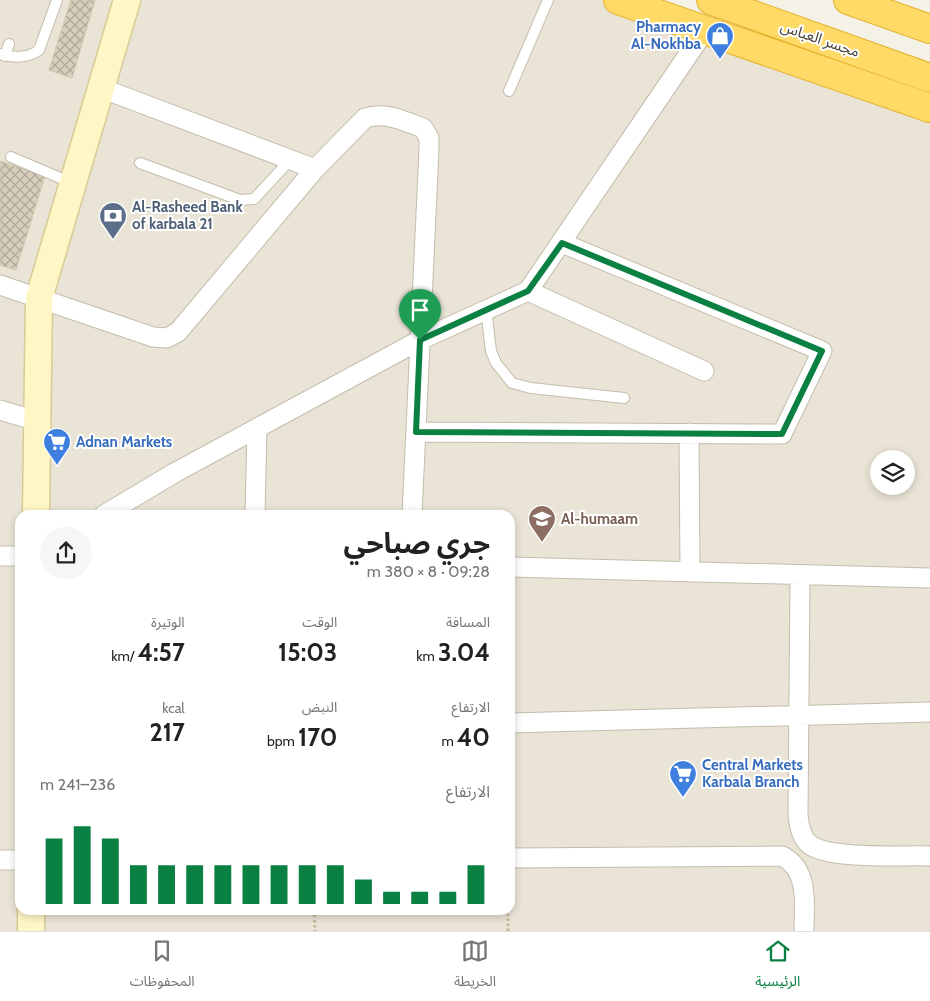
<!DOCTYPE html>
<html lang="ar">
<meta charset="utf-8">
<style>
:root{--surface:#fff;--page:#f6f6f6;--text:#222;--muted:#767676;--line:#e0e0e0;--accent:#0b8043}
body{margin:0;font-family:Cabin,"Noto Sans Arabic",sans-serif;background:var(--page);color:var(--text);direction:rtl;height:100vh;display:flex;flex-direction:column;font-size:19px;white-space:nowrap}
*{box-sizing:border-box;margin:0}
p{font-size:16px;color:var(--muted)}
.icon{flex:none;width:28px;height:28px;fill:none;stroke:currentColor;stroke-width:2;stroke-linecap:round;stroke-linejoin:round}
.map{position:relative;flex:1;overflow:hidden;direction:ltr}
.details{position:absolute;left:15px;top:510px;width:500px;height:405px;display:flex;flex-direction:column;background:var(--surface);border-radius:15px;box-shadow:0 2px 8px #0003;direction:rtl}
.details>*{flex:none}
.fabs{position:absolute;left:870px;top:450px;display:grid;gap:10px}
.fabs a{display:grid;place-items:center;width:45px;height:45px;border-radius:50%;background:var(--surface);box-shadow:0 2px 8px #0003;font-size:25px}
.pin{position:absolute;display:grid;place-items:center;width:42px;height:42px;color:#fff;margin:-51px -21px;border-radius:50% 50% 50% 0;rotate:-45deg;box-shadow:0 0 5px #0007}
.pin .icon{rotate:45deg}
.round{display:grid;place-items:center;flex:none;width:52px;height:52px;border-radius:26px;background:var(--page)}
.headline{display:flex;align-items:center;justify-content:space-between;height:85px;padding:0 25px}
h1{font-size:28px;font-weight:700;line-height:38px}
.stats{display:grid;grid-template-columns:repeat(3,1fr);gap:8px;height:85px;padding:5px 25px}
.stats div{display:grid;align-content:center}
.stats b{font-size:25px;font-weight:700}
.stats small{font-size:14px;font-weight:400}
.stats p{font-size:14px}
.chart{height:140px;padding:10px 25px}
.chart p{display:flex;justify-content:space-between}
.chart svg{width:100%;height:90px;margin-top:5px;stroke:var(--accent);stroke-width:6}
.menu{display:flex;justify-content:space-around;align-items:center;height:70px;border-top:1px solid var(--line);background:var(--surface);font-size:14px;color:var(--muted)}
.menu a{display:grid;justify-items:center;gap:2px}
.menu .on{color:var(--accent)}
.map>svg:first-child{display:block}
.residential{fill:#e9e4d5;fill-rule:evenodd}
.building{fill:url(#building-cross-hatch);stroke:#d2c7af}
.lines{fill:none;stroke-linecap:round;stroke-linejoin:round}
.lane-casing{stroke:#c3bdac;stroke-width:12}
.street-casing{stroke:#c3bdac;stroke-width:21}
.secondary-casing{stroke:#d7cb95;stroke-width:29}
.highway-casing{stroke:#e5b330;stroke-width:30}
.path{stroke:#c3b899;stroke-width:3;stroke-dasharray:2.5 2.5;stroke-linecap:butt}
.lane{stroke:#fff;stroke-width:10}
.street{stroke:#fff;stroke-width:19}
.secondary{stroke:#fff6c6;stroke-width:26}
.highway{stroke:#ffda67;stroke-width:28}
.route-casing{stroke:#fff;stroke-width:10}
.route{stroke:#0b8043;stroke-width:6}
.labels{text-anchor:middle;dominant-baseline:central;stroke-width:4;stroke-linejoin:round;paint-order:stroke}
.shop-label{font-size:15px;font-weight:bold;fill:#366cbe;stroke:#fff;text-anchor:start}
.street-label{font-size:15px;fill:#484236;stroke:#fff}
.service-label{font-size:15px;font-weight:bold;fill:#4e5e75;stroke:#fff;text-anchor:start}
.education-label{font-size:15px;font-weight:bold;fill:#785e54;stroke:#fff;text-anchor:start}
</style>
<div class="map">
<svg width="930" height="931" viewBox="0 0 930 931">
<defs>
<pattern id="building-cross-hatch" width="8" height="8" patternUnits="userSpaceOnUse" patternTransform="scale(1.25)"><rect width="8" height="8" fill="#d7cebc"/><path d="M0 0l8 8M0 8l8-8" fill="none" stroke="#b0a99a"/></pattern>
</defs>
<rect width="100%" height="100%" fill="#f4f1e7"/>
<path class="residential" d="M0 0H654L930 103V931H0ZM879 459H906V486H879ZM20 515H510V910H20Z"/>
<path class="building" d="M71 0H95L72 78 49 70Z
M0 161 45 176 16 270 0 265Z"/>
<g class="lines">
<defs>
<path id="lane" d="M0 54C13 58 28 58 39 50L57 0
M5 56 9 44
M509 91 548 0
M11 157 72 183
M140 163 240 200 254 199 290 160
M486 309 491 351 496 363 512 383 531 388 624 398"/>
<path id="street" d="M101 88 315 169
M0 285 153 337 167 338 178 332 315 169 365 118C386 111 403 121 423 128L429 138V150L412 515
M528 291 704 371
M0 410 37 421
M416 432 782 434 822 351 562 243
M689 433 690 572
M104 515 176 472 420 340 528 291 705 30
M255 515 257 428
M0 556H20
M510 567 930 578
M800 575 798 816C799 825 801 837 809 844 828 860 904 855 930 856
M510 723 930 712
M510 858 782 856C810 870 804 905 804 931
M0 860H20"/>
<path id="secondary" d="M36 515 39 298 127 0
M31 931V910"/>
<path id="highway" d="M618 0 930 108
M711 0 930 78
M848 0 930 29"/>
</defs>
<use href="#lane" class="lane-casing"/>
<use href="#street" class="street-casing"/>
<use href="#secondary" class="secondary-casing"/>
<use href="#highway" class="highway-casing"/>
<path class="path" d="M314 910 315 931
M508 931V910"/>
<use href="#lane" class="lane"/>
<use href="#street" class="street"/>
<use href="#secondary" class="secondary"/>
<use href="#highway" class="highway"/>
</g>
<g class="lines">
<defs>
<path id="route" d="M562 243 822 351 782 434 416 432 420 340 528 291Z"/>
</defs>
<use href="#route" class="route-casing"/>
<use href="#route" class="route"/>
</g>
<defs>
<symbol id="shop-pin" viewBox="-11 -11 22 30"><path d="M0 17L-7.5 6A9.5 9.5 0 1 1 7.5 6Z" fill="#3f7fe0" stroke="#fff"/><path d="M-5-2.5h2.3a2.7 3.5 0 0 1 5.4 0H5L5.5 6h-11ZM-1.5-2.5h3a1.5 2.3 0 0 0-3 0Z" fill="#fff"/></symbol>
<symbol id="bank-pin" viewBox="-11 -11 22 30"><path d="M0 17L-7.5 6A9.5 9.5 0 1 1 7.5 6Z" fill="#5c6f8a" stroke="#fff"/><path d="M-6-4H6V4H-6ZM0-2.3a2.3 2.3 0 1 0 0 4.6a2.3 2.3 0 1 0 0-4.6Z" fill="#fff"/></symbol>
<symbol id="supermarket-pin" viewBox="-11 -11 22 30"><path d="M0 17L-7.5 6A9.5 9.5 0 1 1 7.5 6Z" fill="#3f7fe0" stroke="#fff"/><path d="M-6-5.5h2.5l.6 2H6L4.5 2H-2.5L-4.4-4H-6ZM-1.5 3.2a1.3 1.3 0 1 0 .1 0ZM3 3.2a1.3 1.3 0 1 0 .1 0Z" fill="#fff"/></symbol>
<symbol id="school-pin" viewBox="-11 -11 22 30"><path d="M0 17L-7.5 6A9.5 9.5 0 1 1 7.5 6Z" fill="#8d6e63" stroke="#fff"/><path d="M0-5L7-2L0 1L-7-2ZM-4 1L0 2.5L4 1V4Q0 6-4 4Z" fill="#fff"/></symbol>
</defs>
<g fill-rule="evenodd">
<use href="#shop-pin" x="704" y="20" width="32" height="43"/>
<use href="#bank-pin" x="97" y="200" width="32" height="43"/>
<use href="#supermarket-pin" x="41" y="426" width="32" height="43"/>
<use href="#school-pin" x="526" y="503" width="32" height="43"/>
<use href="#supermarket-pin" x="667" y="758" width="32" height="43"/>
</g>
<g class="labels">
<g class="shop-label">
<text x="701" y="27" text-anchor="end">Pharmacy<tspan x="701" dy="17">Al-Nokhba</tspan></text>
<text x="76" y="442">Adnan Markets</text>
<text x="702" y="765">Central Markets<tspan x="702" dy="17">Karbala Branch</tspan></text>
</g>
<g class="street-label">
<text transform="translate(820 39) rotate(19)">مجسر العباس</text>
</g>
<g class="service-label">
<text x="132" y="207">Al-Rasheed Bank<tspan x="132" dy="17">of karbala 21</tspan></text>
</g>
<g class="education-label">
<text x="561" y="519">Al-humaam</text>
</g>
</g>
</svg>
<div class="fabs">
<a><svg class="icon" aria-label="layers" viewBox="0 0 24 24"><path d="M12 4l9 5-9 5-9-5zM3 14l9 5 9-5"/></svg></a>
</div>
<div class="pin" style="left:420px;top:340px;background:#1e9e55"><svg class="icon" aria-label="arrive" viewBox="0 0 24 24"><path d="M6 21V4h12l-3 4 3 4H6"/></svg></div>
<section class="details">
<div class="headline"><div><h1>جري صباحي</h1><p>09:28 · 8 × 380 m</p></div><a class="round"><svg class="icon" aria-label="share" viewBox="0 0 24 24"><path d="M12 15V3M7 8l5-5 5 5M5 13v7h14v-7"/></svg></a></div>
<div class="stats">
<div><p>المسافة</p><b>3.04<small> km</small></b></div>
<div><p>الوقت</p><b>15:03</b></div>
<div><p>الوتيرة</p><b>4:57<small> /km</small></b></div>
</div>
<div class="stats">
<div><p>الارتفاع</p><b>40<small> m</small></b></div>
<div><p>النبض</p><b>170<small> bpm</small></b></div>
<div><p>kcal</p><b>217</b></div>
</div>
<div class="chart"><p><span>الارتفاع</span>236–241 m</p>
<svg viewBox="0 0 160 44" preserveAspectRatio="none"><path d="M5 44V12M15 44V6M25 44V12M35 44V25M45 44V25M55 44V25M65 44V25M75 44V25M85 44V25M95 44V25M105 44V25M115 44V32M125 44V38M135 44V38M145 44V38M155 44V25"/></svg>
</div>
</section>
</div>
<nav class="menu">
<a class="on"><svg class="icon" aria-label="home" viewBox="0 0 24 24"><path d="M3 11l9-7 9 7M6 9v11h12V9"/></svg>الرئيسية</a>
<a><svg class="icon" aria-label="map" viewBox="0 0 24 24"><path d="M3 6l6-2 6 2 6-2v14l-6 2-6-2-6 2zM9 4v14M15 6v14"/></svg>الخريطة</a>
<a><svg class="icon" aria-label="saved" viewBox="0 0 24 24"><path d="M7 4h10v16l-5-4-5 4z"/></svg>المحفوظات</a>
</nav>
